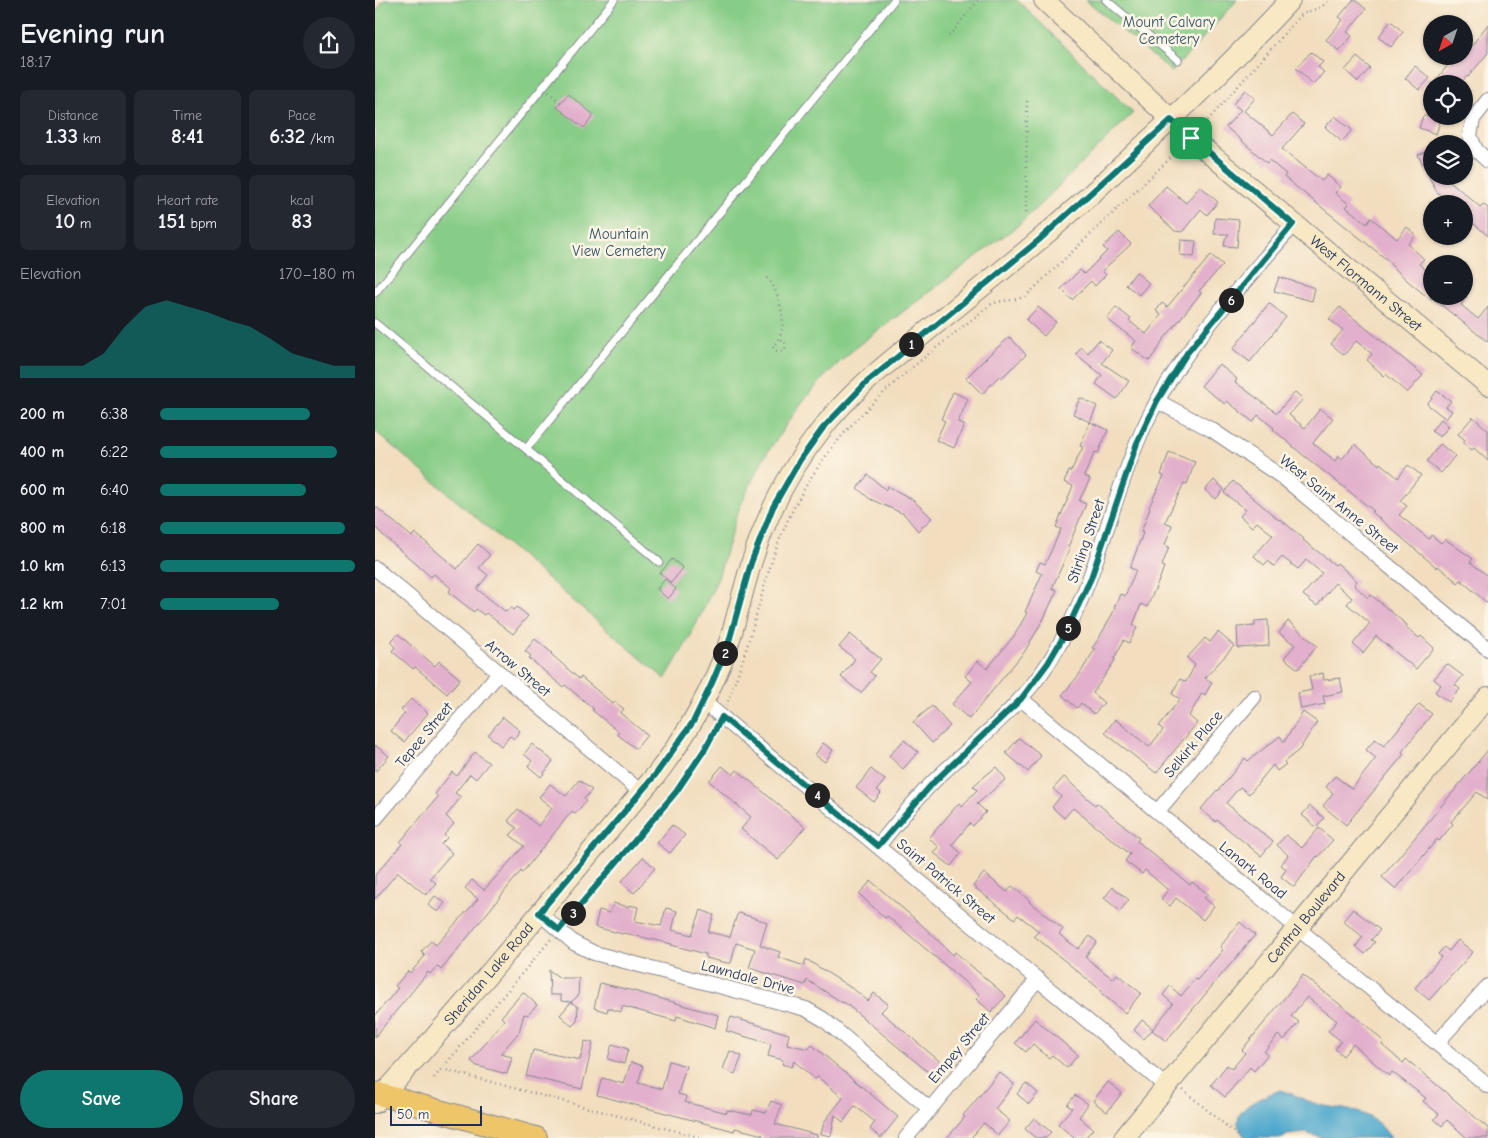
<!DOCTYPE html>
<meta charset="utf-8">
<style>
:root{--surface:#171b24;--page:#242831;--text:#f1f3f6;--muted:#9ea1a6;--accent:#0f766e}
body{margin:0;font-family:"Comic Neue",sans-serif;background:var(--page);color:var(--text);height:100vh;display:flex;flex-direction:column;font-size:19px;white-space:nowrap}
*{box-sizing:border-box;margin:0}
p{font-size:16px;color:var(--muted)}
.icon{flex:none;width:28px;height:28px;fill:none;stroke:currentColor;stroke-width:2;stroke-linecap:round;stroke-linejoin:round}
.map{position:relative;flex:1;overflow:hidden}
.sheet{display:flex;flex-direction:column;background:var(--surface);width:375px}
.sheet>*{flex:none}
.needle{width:32px;rotate:220deg}
.buttons{position:absolute;left:1048px;top:15px;display:grid;gap:10px}
.buttons a{display:grid;place-items:center;width:50px;height:50px;border-radius:50%;background:var(--surface);box-shadow:0 1px 4px #0004;font-size:25px}
.scale{position:absolute;left:15px;bottom:12px;width:92px;box-sizing:border-box;padding-left:5px;border:2px solid #1b2f5e;border-top:0;font-size:14px;line-height:18px;white-space:nowrap;color:#1b2f5e;-webkit-text-stroke:4px #fcf5e5;paint-order:stroke}
.pin{position:absolute;display:grid;place-items:center;width:42px;height:42px;color:#fff;margin:-21px;border-radius:10px;box-shadow:0 2px 8px #0006}
.km{position:absolute;width:25px;height:25px;margin:-12px;border-radius:50%;background:#222;color:#fff;font-size:14px;line-height:25px;text-align:center}
.round{display:grid;place-items:center;flex:none;width:52px;height:52px;border-radius:26px;background:var(--page)}
.head{display:flex;align-items:center;justify-content:space-between;height:85px;padding:0 20px}
h1{font-size:28px;font-weight:700;line-height:38px}
.figures{display:grid;grid-template-columns:repeat(3,1fr);gap:8px;height:85px;padding:5px 20px}
.figures div{display:grid;align-content:center;border-radius:8px;background:var(--page);text-align:center}
.figures b{font-size:21px;font-weight:700}
.figures small{font-size:14px;font-weight:400}
.figures p{font-size:14px}
.chart{height:140px;padding:10px 20px}
.chart p{display:flex;justify-content:space-between}
.chart svg{width:100%;height:90px;margin-top:5px;fill:var(--accent);opacity:.7}
.primary-button{display:flex;gap:10px;margin-top:auto;padding:10px 20px}
.primary-button a{flex:1;height:58px;border-radius:30px;background:var(--accent);color:#fff;font-size:20px;font-weight:700;line-height:58px;text-align:center}
.primary-button a+a{background:var(--page);color:var(--text)}
ul{padding:0 20px;list-style:none;font-size:16px}
li{display:grid;grid-template-columns:80px 60px 1fr;align-items:center;height:38px}
li i{height:12px;border-radius:6px;background:var(--accent)}
main{display:flex;flex:1;min-height:0}
.map>svg:first-child{display:block}
.green{fill:#88cd87;stroke:#527e72}
.water{fill:#50a9cd;stroke:#366c96}
.building{fill:#e2b0cc}
.lines{fill:none;stroke-linecap:round;stroke-linejoin:round}
.lane-casing{stroke:#86868e;stroke-width:9}
.street-casing{stroke:#86868e;stroke-width:16}
.secondary-casing{stroke:#86868e;stroke-width:22}
.primary-casing{stroke:#86868e;stroke-width:24}
.path{stroke:#86868e;stroke-width:2.5;stroke-dasharray:1 4;stroke-linecap:butt}
.lane{stroke:#fff;stroke-width:7}
.street{stroke:#fff;stroke-width:14}
.secondary{stroke:#f8e8c3;stroke-width:20}
.primary{stroke:#eec569;stroke-width:22}
.route-casing{stroke:#fff;stroke-width:10}
.route{stroke:#0f766e;stroke-width:6}
.labels{text-anchor:middle;dominant-baseline:central;stroke-width:5;stroke-linejoin:round;paint-order:stroke}
.park-label{font-size:15px;fill:#365668;stroke:#fcf5e5}
.street-label{font-size:15px;fill:#1b2f5e;stroke:#fcf5e5}
</style>
<main>
<section class="sheet">
<div class="head"><div><h1>Evening run</h1><p>18:17</p></div><a class="round"><svg class="icon" aria-label="share" viewBox="0 0 24 24"><path d="M12 15V3M7 8l5-5 5 5M5 13v7h14v-7"/></svg></a></div>
<div class="figures">
<div><p>Distance</p><b>1.33<small> km</small></b></div>
<div><p>Time</p><b>8:41</b></div>
<div><p>Pace</p><b>6:32<small> /km</small></b></div>
</div>
<div class="figures">
<div><p>Elevation</p><b>10<small> m</small></b></div>
<div><p>Heart rate</p><b>151<small> bpm</small></b></div>
<div><p>kcal</p><b>83</b></div>
</div>
<div class="chart"><p><span>Elevation</span>170–180 m</p>
<svg viewBox="0 0 160 44" preserveAspectRatio="none"><path d="M0 44V38L10 38L20 38L30 38L40 32L50 19L60 9L70 6L80 9L90 12L100 16L110 19L120 25L130 32L140 35L150 38L160 38V44z"/></svg>
</div>
<ul>
<li><b>200 m</b>6:38<i style="width:77%"></i></li>
<li><b>400 m</b>6:22<i style="width:91%"></i></li>
<li><b>600 m</b>6:40<i style="width:75%"></i></li>
<li><b>800 m</b>6:18<i style="width:95%"></i></li>
<li><b>1.0 km</b>6:13<i style="width:100%"></i></li>
<li><b>1.2 km</b>7:01<i style="width:61%"></i></li>
</ul>
<div class="primary-button"><a>Save</a><a>Share</a></div>
</section>
<div class="map">
<svg width="1113" height="1138" viewBox="0 0 1113 1138">
<rect width="100%" height="100%" fill="#fcf5e5"/>
<filter id="ink" filterUnits="userSpaceOnUse"><feTurbulence type="fractalNoise" baseFrequency=".02" numOctaves="2"/><feDisplacementMap in="SourceGraphic" scale="10" xChannelSelector="R" yChannelSelector="G"/><feConvolveMatrix kernelMatrix="1 2 1 2 8 2 1 2 1" color-interpolation-filters="sRGB"/></filter>
<filter id="wash" filterUnits="userSpaceOnUse"><feTurbulence type="fractalNoise" baseFrequency=".0096" numOctaves="4" result="noise"/><feDisplacementMap in="SourceGraphic" scale="20" xChannelSelector="R" yChannelSelector="G"/><feGaussianBlur stdDeviation="1.12" result="paint"/><feColorMatrix in="noise" values="0 0 0 0 0 0 0 0 0 0 0 0 0 0 0 0 0 1.4 0 .05"/><feComposite in="paint" operator="in"/></filter>
<g filter="url(#wash)">
<rect width="100%" height="100%" fill="#f2debf"/>
<path class="green" d="M9 0H642L758 113 646 223 481 347 451 375 427 402 388 459 372 491 361 517 343 578 315 637 290 679 0 431V13Z
M711 0H862L797 72Z"/>
<path class="water" d="M905 1090C917 1093 927 1099 938 1103 961 1110 984 1107 1003 1123 1008 1127 1012 1133 1016 1138H948L931 1133 912 1135 908 1138H871C846 1111 886 1098 905 1090Z"/>
<g id="blocks">
<path class="building" d="M978 0H980L991 9 972 32 977 36 964 51 951 40 968 20 964 17Z
M1016 21 1028 32 1016 47 1003 37Z
M1113 24V53L1093 77 1092 76 1085 84H1058L1080 56H1089Z
M936 52 948 62 943 67 949 72 938 84 921 68Z
M982 57 995 68 983 82 970 70Z
M1040 66 1055 78 1044 90 1030 78Z
M870 90 880 98 869 111 898 135 917 114 929 124 907 149 947 181 952 175 966 187 960 193 974 204 971 207 992 224 996 218 1022 239 1032 227 1041 235 1033 244 1049 259 1044 264 1056 274V296H1092L1086 305 1103 319 1113 307V342L1056 297V300L1034 282 1015 264 1016 263 909 177 911 174 894 160 892 163 851 127 866 110 858 104Z
M193 94 219 115 209 128 182 107Z
M960 116 977 130 967 142 950 127Z
M1048 116H1067L1061 134 1044 128Z
M1056 149V176H1073L1075 181 1105 207 1108 204 1113 208V236L1089 215V204H1076L1062 192 1043 155Z
M791 186 811 203 825 186 843 202 832 215 826 209 807 232 800 231 773 206Z
M840 218 864 220 862 247 849 246 850 239 854 234H839Z
M744 232 756 244 727 271 731 275 720 286 716 281 697 300 686 289 705 270 709 274 732 251 728 247Z
M806 240 821 241 819 257 805 255Z
M836 255 848 265 824 291 826 293 785 344 786 345 774 361 756 348 761 341 732 319 741 307 756 319 754 321 771 334 786 315 781 311 787 303 792 307Z
M761 272 774 283 764 295 751 285Z
M904 277 940 288 937 301 899 291Z
M894 303 911 317 875 362 858 349Z
M663 307 681 322 669 336 651 320Z
M965 307 1048 375 1032 393 1011 374 1009 376 992 360 997 354 981 341 969 355 956 344 968 330 954 319Z
M635 337 651 355 626 378 624 376 607 394 591 378 617 352Z
M724 340 737 350 727 363 754 381 742 399 721 384 727 375 701 354 706 347 713 353Z
M844 364 862 379 860 382 902 413 920 392 928 399 914 415 930 428 945 409 958 418 938 443 960 461 964 456 967 459 980 444 1004 465 1005 463 1023 478 1033 465 1046 475 1025 501 1032 506 1024 515 1054 539 1056 535 1066 543 1070 539 1098 559 1095 562 1113 576V604L1086 580 1083 583 1063 566 1062 568 997 512 999 511 923 451 898 429 899 428 883 415 878 422 852 401 850 404 826 386Z
M1062 391 1076 401 1071 407 1077 411 1071 419 1052 404Z
M578 392 593 399 583 422 589 425 579 448 561 440 570 421 566 419Z
M705 398 722 406 715 422 698 414Z
M1098 417 1113 430V461L1099 448 1097 450 1088 443 1090 440 1083 434Z
M1066 419 1074 426 1065 437 1056 431Z
M715 422 733 430 723 453 720 452 709 476 715 479 704 501 711 504 693 547 695 548 677 588 682 590 668 620 650 651 594 719 577 704 597 682 590 676 603 661 612 669 639 636 652 613 650 612 667 574 661 571 665 562 670 564 686 529 681 527 698 486 689 482 694 471H696L708 447 705 446Z
M1065 444 1080 456 1066 473 1052 461Z
M794 452 820 462 812 484 809 483 790 522 797 525 790 545 794 547 787 566 789 567 785 578 772 607 766 604 758 625 762 628 754 643 749 640 739 659 740 660 718 693 729 703 719 714 706 703 702 708 687 695 704 675 720 649 717 648 723 640 740 609 739 608 745 594 750 596 761 570 755 568 768 533 766 532 775 508 774 507 789 476 786 475Z
M493 475 511 490 512 486 537 499 557 518 543 531 529 514 495 499 482 488Z
M839 480 849 489 841 499 830 490Z
M858 481 904 520 905 519 929 539 928 540 960 565 962 563 982 581 979 585 993 598 996 595 1032 625 1031 627 1044 638 1046 636 1059 648 1041 669 1001 636 988 653 978 644 995 623 972 604 977 598 960 583 942 606 928 595 947 573 931 560 923 569 907 557 899 566 893 561 889 565 879 556 898 535 882 522 877 527 865 516 871 510 849 493Z
M0 506 37 537 40 533 82 569 103 544 115 555 104 568 113 575 102 589 131 612 135 607 139 610 142 607 153 616 138 634 111 613 109 615 101 609 99 612 74 592 76 588 59 574 56 577 9 536 0 527Z
M297 559 308 568 296 583 285 573Z
M290 579 301 589 293 599 282 589Z
M893 620 894 646 863 648 862 627 880 626V621Z
M913 621 942 646 923 669 909 658 920 645 904 633Z
M843 632 859 646 830 678 837 682 830 695 827 693 814 716 822 723 781 773 730 733 740 719 774 747 788 730 784 726 805 699 797 694 805 679 811 682 820 665 812 658 830 638 835 642Z
M23 634 60 666 64 661 85 679 72 694 40 667 38 669 17 651 20 647 15 642Z
M475 634 506 659 495 672 500 676 486 693 466 677 480 659 464 647Z
M160 639 177 653 176 654 204 679 206 677 238 704 240 702 249 709 245 713 272 735 261 749 242 734 244 732 217 710 219 709 190 685 188 687 154 658 156 656 150 651Z
M1072 664 1088 676 1080 685 1085 689 1074 702 1060 692 1066 685 1059 679Z
M948 673 949 680 965 678 968 692 948 696 950 704 926 709 923 693 937 690 934 676Z
M36 699 53 713 29 742 16 731 30 713 26 710Z
M1044 704 1057 714 1027 752 1029 754 971 825 948 806 958 793 951 787 960 776 977 789 1001 758 991 750 1000 739 1009 746Z
M557 706 575 726 557 743 538 722Z
M928 712 942 722 924 750 909 762 911 764 902 771 898 765 874 794 865 787 851 803 898 842 886 856 842 820 841 822 826 809 842 790 843 791 870 758 873 761 905 736 909 742Z
M128 717 145 731 139 739 135 736 126 746 113 735Z
M644 738 666 756 653 772 631 753Z
M529 740 543 752 528 769 514 756Z
M448 743 458 750 450 762 440 755Z
M157 744 178 761 166 777 153 766 157 761 149 754Z
M0 745 14 756 0 772Z
M1113 750V800L1102 792 1076 822 1078 824 1064 841 1062 839 1021 889 1007 877Z
M100 752 114 763 101 779 95 774 80 793 86 797 71 816 79 824 69 835 72 838 66 844 77 853 55 878 61 883 51 895 23 872 0 899V875L27 844 25 842 63 797 60 794 77 772 82 776Z
M347 766 358 775 362 770 430 827 403 860 366 829 376 817 334 781Z
M621 767 631 779 602 804 611 812 598 826 595 823 577 845 586 853 576 866 559 853 564 847 554 838 584 803 587 806 602 790 598 786Z
M496 769 510 780 502 790 506 793 499 802 481 788Z
M689 777 720 805 722 803 764 838 762 841 815 885 817 882 833 894 829 898 839 906 828 920 801 898 795 906 786 899 793 890 770 870 767 874 750 861 755 854 698 808 689 818 677 807 686 796 678 789Z
M204 780 217 790 209 799 211 801 200 814 197 811 147 873 146 871 66 970 62 966 55 974 53 972 0 1037V1016L23 988 20 986 33 971 35 973 50 956 46 952 56 941 61 945 103 899 90 888 97 880 109 890 149 846 135 835 142 828 133 821 143 809 163 826 177 808 164 797 175 784 191 796Z
M935 806 949 818 941 827 927 815Z
M297 825 310 835 295 853 282 843Z
M944 828 958 840 943 857 942 856 919 887 906 877 911 869 906 865 913 855 902 845 911 835 927 848Z
M268 857 280 868 259 893 246 882Z
M609 873 632 892 637 886 655 901 654 902 688 929 684 934 703 949 715 936 722 942 710 957 738 979 742 974 766 993 750 1013 726 993 727 991 659 936 664 931 643 915 640 919 598 886Z
M496 881 547 925 578 955 580 952 631 996 616 1012 601 999 605 995 512 916 510 918 484 894Z
M738 887 754 900 745 911 729 898Z
M60 896 70 903 63 912 53 905Z
M238 903 253 907 254 905 263 907 260 921 286 926 291 908 302 911 297 930 317 935 326 910 339 915 333 932 355 937 362 915 364 913 392 922 385 945 405 952 403 957 429 966 431 959 481 991 493 1001 499 993 513 1004 506 1012 568 1064 558 1076 469 1002 468 1003 432 980 430 985 374 968 380 949 361 943 356 963H352L331 958V954L296 945 297 944 249 933 248 934 220 927 224 910 235 913Z
M978 909 1005 930 996 940 1000 942 990 954 981 946 988 937 968 921Z
M865 922 880 935 791 1041 777 1030 798 1004 788 995 795 986 806 996 820 979 822 980 848 950 845 947Z
M1083 940 1098 952 1054 1000 1040 988 1066 957 1063 954 1069 947 1074 951Z
M174 970 185 978H204L203 996 196 1002 186 1001V995H175Z
M928 975 992 1026 1009 1042 1007 1045 1028 1063 1031 1059 1113 1128V1138H1092L1072 1120 1067 1126 1059 1119 1064 1114 1048 1101 1051 1098 1017 1072 1014 1076 978 1044 968 1056 960 1049 966 1041 953 1031 962 1021 932 997 916 1016 924 1022 909 1040 903 1035 889 1052 893 1054 879 1071 875 1067 850 1097 836 1085 852 1065 857 1069 870 1053 867 1050Z
M225 983 259 991 343 1015 340 1028 302 1016 301 1021 247 1006 246 1012 233 1008 232 1012 219 1008Z
M148 992 162 1005 153 1015 149 1014 144 1032 125 1054 137 1057 132 1074 102 1066 96 1061 129 1020 126 1017Z
M196 1002 203 1007 202 1021 197 1026 185 1015Z
M356 1017 414 1034 412 1044 433 1049 437 1045 523 1117 506 1138 495 1129 500 1122 480 1106 468 1122 460 1115 456 1136 446 1134 449 1122 468 1098 443 1077 440 1079 419 1061 417 1067 407 1064 408 1060 393 1056 396 1044 351 1031Z
M660 1019 703 1055 692 1068 677 1055 674 1058 658 1044 651 1052 640 1043Z
M767 1020 778 1029 769 1039 759 1030Z
M210 1041 218 1043 207 1089 151 1076 158 1050 205 1060Z
M237 1044 253 1049 249 1064 233 1059Z
M355 1051 367 1056 360 1074 348 1069Z
M294 1061 311 1066 303 1094 311 1096 310 1102 352 1113V1110L377 1115 378 1110 391 1113 396 1101 407 1105 400 1124 442 1135V1138H387L388 1135 360 1128 359 1131 348 1128 222 1095 227 1078 249 1084 256 1062 268 1066 263 1083 287 1089Z
M624 1072 639 1084 620 1109 635 1121 623 1135 609 1123 596 1138H572L590 1117 588 1115 597 1105Z
M733 1082 747 1093 732 1112 718 1101Z
M651 1083 663 1093 654 1104 642 1094Z
M700 1095 713 1104 704 1117 718 1129 710 1138H699L683 1124 697 1108 692 1105Z
M659 1118 676 1132 671 1138H661L650 1129Z"/>
</g>
</g>
<g filter="url(#ink)">
<use href="#blocks" fill-opacity="0" stroke="#86868e" stroke-width="1"/>
<g class="lines">
<defs>
<path id="lane" d="M731 0 803 60
M0 293 239 0
M0 323 151 449 284 562
M151 449 519 0"/>
<path id="street" d="M1113 100 1098 119 1095 136 1101 150 1113 161
M782 401 837 430 910 479 1113 649
M0 568 266 792
M646 699 1113 1086
M329 702 792 1087
M782 812 879 697
M0 819 124 673
M503 846C521 824 538 802 558 782 597 744 644 709 674 662 718 593 731 518 762 443 796 359 861 293 918 225
M164 913 199 943 219 953 431 1009 448 1019 555 1109
M1062 1043 1113 986
M531 1138 663 979"/>
<g id="secondary">
<path id="s1" d="M669 0 816 138 1113 385"/>
<path id="s2" d="M0 1103C98 998 187 884 281 775 312 735 336 693 353 645 362 618 368 589 377 561 392 514 415 469 446 430 475 392 514 362 551 332 584 305 618 278 651 251 693 216 733 179 773 141 822 96 870 49 915 0"/>
<path id="s3" d="M749 1138 1113 697"/>
</g>
<path id="primary" d="M0 1093 161 1138"/>
</defs>
<use href="#lane" class="lane-casing"/>
<use href="#street" class="street-casing"/>
<use href="#secondary" class="secondary-casing"/>
<use href="#primary" class="primary-casing"/>
<path class="path" d="M574 36 603 0
M173 92 186 103
M826 128 925 16C935 9 946 10 954 0
M651 212 652 100
M392 278C402 286 410 317 407 330 406 336 401 342 398 347L401 351H408L410 348V342L404 338
M351 706C361 681 369 656 377 630 387 596 395 561 409 529 453 426 532 372 615 305 628 298 642 303 654 293L806 148
M191 922 301 792 330 749 342 727
M67 1069 327 1138
M59 1078 176 939
M808 1090 866 1138"/>
<use href="#lane" class="lane"/>
<use href="#street" class="street"/>
<use href="#secondary" class="secondary"/>
<use href="#primary" class="primary"/>
</g>
</g>
<g class="lines" filter="url(#ink)">
<defs>
<path id="route" d="M796 120 918 224 812 353 782 401 762 443 716 578 690 634 673 663 646 699 558 783 503 846 347 717 330 749 301 792 184 930 164 913 281 774 318 722 337 683 353 645 376 563 398 507 425 460 448 428 492 382 664 240Z"/>
</defs>
<use href="#route" class="route-casing"/>
<use href="#route" class="route"/>
</g>
<g class="labels">
<g class="park-label">
<text x="794" y="22">Mount Calvary<tspan x="794" dy="17">Cemetery</tspan></text>
<text x="244" y="234">Mountain<tspan x="244" dy="17">View Cemetery</tspan></text>
</g>
<g class="street-label">
<text stroke="none"><textPath href="#s1" startOffset="429">West Flormann Street</textPath></text>
<text transform="translate(964 504) rotate(39)">West Saint Anne Street</text>
<text transform="translate(711 541) rotate(-71)">Stirling Street</text>
<text transform="translate(143 668) rotate(40)">Arrow Street</text>
<text transform="translate(49 735) rotate(-50)">Tepee Street</text>
<text transform="translate(818 744) rotate(-50)">Selkirk Place</text>
<text transform="translate(878 870) rotate(39)">Lanark Road</text>
<text transform="translate(571 881) rotate(40)">Saint Patrick Street</text>
<text stroke="none"><textPath href="#s3" startOffset="286">Central Boulevard</textPath></text>
<text stroke="none"><textPath href="#s2" startOffset="172">Sheridan Lake Road</textPath></text>
<text transform="translate(373 977) rotate(15)">Lawndale Drive</text>
<text transform="translate(584 1048) rotate(-50)">Empey Street</text>
</g>
</g>
</svg>
<div class="buttons">
<a><svg class="needle" viewBox="-14 -14 28 28"><path d="M0-13l5 13h-10z" fill="#e53935"/><path d="M0 13l5-13h-10z" fill="#9ea1a6"/></svg></a>
<a><svg class="icon" aria-label="locate" viewBox="0 0 24 24"><circle cx="12" cy="12" r="6"/><path d="M12 2v4M12 18v4M2 12h4M18 12h4"/></svg></a>
<a><svg class="icon" aria-label="layers" viewBox="0 0 24 24"><path d="M12 4l9 5-9 5-9-5zM3 14l9 5 9-5"/></svg></a>
<a>+</a>
<a>−</a>
</div>
<div class="scale">50 m</div>
<div class="pin" style="left:816px;top:138px;background:#1e9e55"><svg class="icon" aria-label="arrive" viewBox="0 0 24 24"><path d="M6 21V4h12l-3 4 3 4H6"/></svg></div>
<b class="km" style="left:536px;top:344px">1</b>
<b class="km" style="left:350px;top:653px">2</b>
<b class="km" style="left:198px;top:913px">3</b>
<b class="km" style="left:442px;top:795px">4</b>
<b class="km" style="left:693px;top:628px">5</b>
<b class="km" style="left:856px;top:300px">6</b>
</div>
</main>
